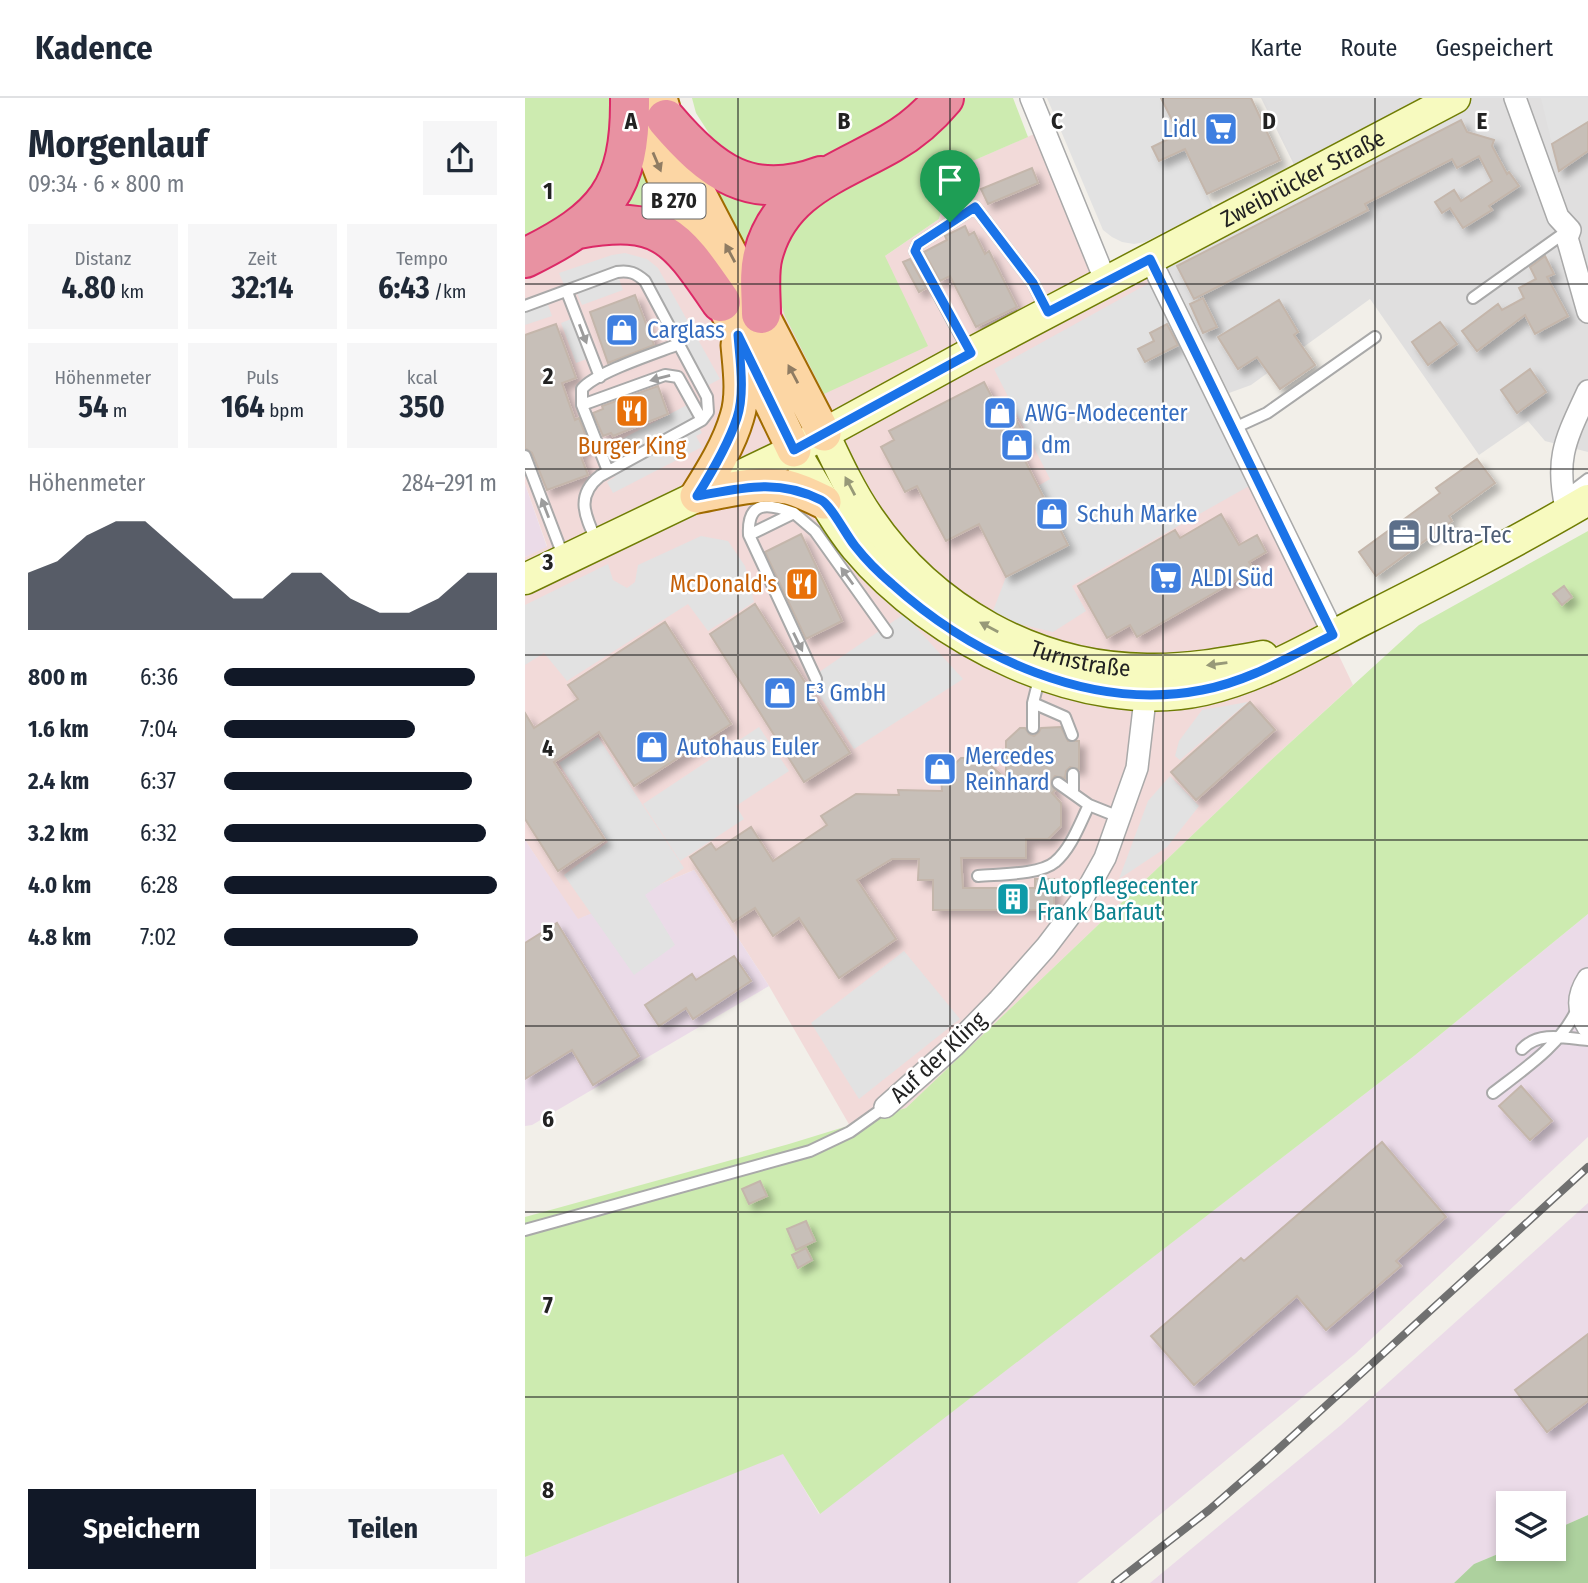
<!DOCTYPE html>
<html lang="de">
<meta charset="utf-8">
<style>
:root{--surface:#fff;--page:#f6f6f7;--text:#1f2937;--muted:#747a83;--line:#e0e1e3;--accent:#111827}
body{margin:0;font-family:"Fira Sans Condensed",sans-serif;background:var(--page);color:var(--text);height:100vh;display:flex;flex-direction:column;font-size:26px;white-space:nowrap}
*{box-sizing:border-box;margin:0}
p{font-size:23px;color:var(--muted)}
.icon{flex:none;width:38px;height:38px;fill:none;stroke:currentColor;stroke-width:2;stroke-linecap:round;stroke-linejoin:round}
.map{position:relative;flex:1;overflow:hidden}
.details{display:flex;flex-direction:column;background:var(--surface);width:525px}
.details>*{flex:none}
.buttons{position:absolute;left:971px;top:1393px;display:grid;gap:14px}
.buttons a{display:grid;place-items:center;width:70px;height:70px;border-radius:0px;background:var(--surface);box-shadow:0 4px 10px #0003;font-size:35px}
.pin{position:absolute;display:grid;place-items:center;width:60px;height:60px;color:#fff;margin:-72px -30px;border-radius:50% 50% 50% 0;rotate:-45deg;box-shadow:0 0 7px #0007}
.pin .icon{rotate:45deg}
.round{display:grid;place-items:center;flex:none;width:74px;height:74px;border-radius:0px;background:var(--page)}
.summary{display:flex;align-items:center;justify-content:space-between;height:119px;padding:0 28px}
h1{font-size:38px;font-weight:700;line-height:52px}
.stats{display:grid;grid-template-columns:repeat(3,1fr);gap:10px;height:119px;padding:7px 28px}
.stats div{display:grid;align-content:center;border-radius:0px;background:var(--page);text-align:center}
.stats b{font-size:30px;font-weight:700}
.stats small{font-size:19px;font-weight:400}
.stats p{font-size:19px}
.chart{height:196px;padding:14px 28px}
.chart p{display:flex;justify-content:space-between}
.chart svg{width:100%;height:126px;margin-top:7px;fill:var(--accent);opacity:.7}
.action{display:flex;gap:14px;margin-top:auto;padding:14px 28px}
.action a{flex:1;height:80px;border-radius:0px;background:var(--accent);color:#fff;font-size:28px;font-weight:700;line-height:80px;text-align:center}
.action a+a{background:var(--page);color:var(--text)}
ul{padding:0 28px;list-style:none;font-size:23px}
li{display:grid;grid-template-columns:112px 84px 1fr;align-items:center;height:52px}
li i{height:18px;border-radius:9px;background:var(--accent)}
header{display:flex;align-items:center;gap:42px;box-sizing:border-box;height:98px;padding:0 35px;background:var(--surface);border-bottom:2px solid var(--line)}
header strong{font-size:33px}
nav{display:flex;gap:38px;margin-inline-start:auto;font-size:24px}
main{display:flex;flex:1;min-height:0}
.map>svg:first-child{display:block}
.residential{fill:#e0dfdf}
.commercial{fill:#f2dad9}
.industrial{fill:#ebdbe8}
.grass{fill:#cdebb0}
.forest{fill:#add19e}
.parking{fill:#e2e2e2}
.building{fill:#c7bfb8;stroke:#c4b6ab;stroke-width:2;filter:url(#shadow)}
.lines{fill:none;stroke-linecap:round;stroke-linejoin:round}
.lane-casing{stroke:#a9a9a9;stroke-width:14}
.street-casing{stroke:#a9a9a9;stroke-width:24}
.secondary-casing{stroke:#707d05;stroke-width:33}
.primary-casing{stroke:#a06b00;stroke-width:37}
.highway-casing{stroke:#dc2a67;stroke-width:42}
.lane{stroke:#fff;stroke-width:10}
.street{stroke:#fff;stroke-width:21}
.secondary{stroke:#f7fabf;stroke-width:30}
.primary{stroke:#fcd6a4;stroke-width:33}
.highway{stroke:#e892a2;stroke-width:38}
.rail-casing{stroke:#707070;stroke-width:8}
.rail{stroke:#fff;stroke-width:5;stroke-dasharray:16;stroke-linecap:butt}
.oneway{fill:#8f7c63}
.oneway2{fill:#9c9c9c}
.oneway3{fill:#979978}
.route-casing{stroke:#fff;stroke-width:14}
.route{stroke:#1a73e8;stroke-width:9}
.grid{fill:none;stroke:#222;stroke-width:2;stroke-opacity:0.55}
.labels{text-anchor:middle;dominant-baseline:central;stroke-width:5;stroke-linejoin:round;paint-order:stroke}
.shield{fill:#fff;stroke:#646464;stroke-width:2}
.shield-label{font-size:21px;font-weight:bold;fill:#222}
.shop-label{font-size:23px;fill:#366cbe;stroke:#fff;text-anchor:start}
.street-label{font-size:23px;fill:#222;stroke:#fff}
.food-label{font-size:23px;fill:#c56008;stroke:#fff}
.service-label{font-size:23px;fill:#4e5e75;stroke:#fff;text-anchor:start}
.culture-label{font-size:23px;fill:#0d838f;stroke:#fff;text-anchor:start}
.grid-label{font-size:23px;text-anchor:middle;font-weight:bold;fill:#222;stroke:#fff;stroke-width:5;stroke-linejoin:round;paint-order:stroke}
</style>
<header>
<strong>Kadence</strong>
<nav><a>Karte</a><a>Route</a><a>Gespeichert</a></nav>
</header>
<main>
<section class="details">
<div class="summary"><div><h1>Morgenlauf</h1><p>09:34 · 6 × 800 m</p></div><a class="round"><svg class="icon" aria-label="share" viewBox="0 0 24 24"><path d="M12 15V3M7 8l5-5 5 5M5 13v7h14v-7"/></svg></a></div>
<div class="stats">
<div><p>Distanz</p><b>4.80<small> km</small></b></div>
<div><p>Zeit</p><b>32:14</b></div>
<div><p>Tempo</p><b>6:43<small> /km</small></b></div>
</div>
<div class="stats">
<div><p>Höhenmeter</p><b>54<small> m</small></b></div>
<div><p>Puls</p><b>164<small> bpm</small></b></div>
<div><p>kcal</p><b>350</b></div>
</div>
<div class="chart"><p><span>Höhenmeter</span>284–291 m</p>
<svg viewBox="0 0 160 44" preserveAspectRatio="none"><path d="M0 44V24L10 20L20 11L30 6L40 6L50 15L60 24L70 33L80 33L90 24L100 24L110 33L120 38L130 38L140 33L150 24L160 24V44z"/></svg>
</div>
<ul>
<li><b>800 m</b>6:36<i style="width:92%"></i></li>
<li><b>1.6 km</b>7:04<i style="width:70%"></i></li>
<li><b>2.4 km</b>6:37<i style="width:91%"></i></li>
<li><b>3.2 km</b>6:32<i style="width:96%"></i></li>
<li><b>4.0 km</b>6:28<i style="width:100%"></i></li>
<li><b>4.8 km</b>7:02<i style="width:71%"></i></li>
</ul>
<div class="action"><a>Speichern</a><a>Teilen</a></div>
</section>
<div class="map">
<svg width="1063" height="1485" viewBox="0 0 1063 1485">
<defs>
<filter id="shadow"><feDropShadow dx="6" dy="6" stdDeviation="3.5" flood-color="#0004"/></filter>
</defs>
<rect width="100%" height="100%" fill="#f2efe9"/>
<path class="residential" d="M736 0H1063V354L1020 343 1003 323 954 357 845 201 726 287 704 295 642 168 782 93Z"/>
<path class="commercial" d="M525 29 584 169 620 152 828 587 745 663 381 1010 325 1028 244 888 169 772 52 822 0 742V459L22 448 0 386V175L83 138 360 158 414 121 427 72Z"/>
<path class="industrial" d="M0 386 22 449 0 459Z
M0 742 53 821 169 772 244 888 7 1027 0 1028Z
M1063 816V1039L830 1256 552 1485H0V1459L258 1355 294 1416 889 958Z
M1063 1105V1417L1029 1432V1405H984L985 1451 949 1466 929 1485H625L816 1327Z"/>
<path class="grass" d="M0 0H85C93 29 91 64 75 91 70 101 13 137 0 147Z
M167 0H397L367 27 323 51 269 71 227 72 194 51 171 15Z
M437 0H488L503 39 427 72 414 121 360 158 403 248 299 296 260 218 247 179 260 124 343 72 396 48 426 19Z
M114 48 152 138 83 114Z
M176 71 245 100 226 170Z
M1063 433V816L889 958 295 1416 258 1356 0 1459V1119L264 1046 381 1010 745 663 894 527Z"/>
<path class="forest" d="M1063 1417V1485H929L949 1466 985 1451H1029V1432Z"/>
<path class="parking" d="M522 0H636L688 109 620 144 609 146 597 144 587 139 578 132Z
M1016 0H1063V24L1027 46Z
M100 155 122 161 133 170 195 281 178 290 120 184 92 175 98 192 57 207 50 191 42 194 34 175 87 157Z
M626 184 724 388 547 488 561 513 528 534 494 526 468 513 481 479 543 446 513 388 525 381 469 271Z
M21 201 27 218 0 227V208Z
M51 219 67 259 51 265 36 225Z
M162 307 177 335 171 338 177 349 88 395 82 384 90 379 76 352Z
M176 438 203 443 220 468 229 504 183 533 163 506 42 583 19 555 0 567V507L83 466 88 482 102 490 110 484 113 467Z
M379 516 438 581 329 651 284 581Z
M723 604 655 662 650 658 654 643 677 612Z
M234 629 264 673 211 708 219 721 155 763 118 706Z
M73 639 159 770 120 797 150 847 109 877 39 777 83 744 34 665Z
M645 678 674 708 642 749 594 781 623 703Z
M379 853 435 921 334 1001 286 925Z"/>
<path class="building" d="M636 0H726L755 62 682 96 660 51 634 63 627 49 654 36Z
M936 22 942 34 969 42 967 48 982 76 984 74 994 88 964 108 967 112 938 130 925 110 917 115 910 104 929 92 936 103 967 83 954 58 932 70 927 61 840 106 843 112 669 201 652 168Z
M1063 24V53L1034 73 1027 46Z
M507 70 513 85 463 106 456 91Z
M440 128 444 137 449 134 460 156 464 153 492 209 451 229 425 178 415 183 399 154 422 142 420 138Z
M1020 158 1029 176 1022 179 1043 218 1010 236 1000 217 952 253 937 233 973 206 977 212 999 200 994 190 1011 181 1005 169Z
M385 161 401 190 394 194 378 164Z
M110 197 129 247 83 265 65 214Z
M678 200 692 229 678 235 665 206Z
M754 202 773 234 769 237 790 267 755 291 732 259 713 271 693 239Z
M915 224 932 246 903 267 887 244Z
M31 226 51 280 37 285 50 322 54 320 63 344 59 345 61 351 54 354 63 377 22 392 7 355 0 350V237Z
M642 226 653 247 620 264 613 251 629 243 625 235Z
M1005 271 1021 294 992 315 976 292Z
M459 284 471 307 481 302 504 346 494 351 543 447 481 479 454 426 421 443 392 388 380 394 356 349 369 342 364 333Z
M133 288 143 316 88 338 86 335 78 338 68 315 78 311 77 308Z
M952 361 970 385 924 418 927 423 851 478 834 454 915 395 911 390Z
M696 416 714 447 732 437 741 454 724 464 729 472 612 539 605 527 582 540 553 488 650 432 655 440Z
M276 436 317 523 281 541 240 454Z
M1039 488 1047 499 1037 507 1028 496Z
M230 506 325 655 279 684 185 536Z
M140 524 206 626 109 688 74 634 29 664 80 742 33 773 0 721V615L9 630 53 601 43 587Z
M725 604 750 632 671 702 646 674Z
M536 629 543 643H554V671L545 669 541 673 540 680 530 678 525 684 530 692 527 695 536 705V728L523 741H501V760H436L438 790H510V781H529V812H408V782H393L394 761H367L332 782 371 841 314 880 274 820 248 838 230 810 208 824 165 759 186 745 191 752 226 729 248 763 302 727 296 718 331 696 374 697 373 692 417 693 416 679 436 660H457L481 681V643L495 630H500L504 636 509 638 514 634 516 630Z
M32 825 114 958 68 987 47 952 0 981V845Z
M209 858 226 883 168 921 161 910 134 928 120 907 167 876 171 882Z
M996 988 1027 1023 1005 1042 974 1008Z
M857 1044 921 1119 871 1163 876 1168 801 1232 772 1198 669 1287 626 1238 716 1160 719 1163Z
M235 1083 242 1098 224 1106 217 1091Z
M281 1123 290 1143 271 1152 262 1131Z
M281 1150 287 1162 273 1170 267 1157Z
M1063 1236V1303L1022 1334 990 1292Z"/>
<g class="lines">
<defs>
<path id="lane" d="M42 194 75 279
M948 200 1042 133
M0 208 92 174C104 172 111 175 120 183L182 299 183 314 177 322 75 378C50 398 60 418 72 444
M444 253 390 153 393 146 450 109 508 185 522 213
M57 307 140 277 153 279 177 322
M707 331 742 315 850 239
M0 358 39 460
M83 373 57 307V291C71 274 131 255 154 246
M1038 400 1063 381
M224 437C222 402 243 405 269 415
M291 581 224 437 269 415 290 433 362 534
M508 605 540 619 547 637
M508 630V605L515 577
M548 676V694
M533 685 564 707 594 719
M453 778C473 776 515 777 530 764 546 751 555 725 564 707
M997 951C1014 933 1040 940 1063 942
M968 995C999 971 1036 947 1052 911
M0 1132 285 1053 325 1034 360 1009"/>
<path id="street" d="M506 0 581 184
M990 0 1033 119 1045 132
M1045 132 1042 140 1045 150 1063 214
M625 161 809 537
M1042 414C1029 360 1041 341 1063 293
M1063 881C1052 898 1052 912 1063 929
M360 1009 429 948 474 902 521 849 556 803 580 760 612 670 622 584"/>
<g id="secondary">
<path id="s1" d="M299 336C312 364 326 394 344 420 407 512 510 570 622 571 661 572 700 565 738 558"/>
<path d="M269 352C289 385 307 420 331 450 407 541 559 619 679 592 735 579 784 550 834 524 911 485 988 446 1063 402"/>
<path id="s2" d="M0 481 269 352 446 255 930 0"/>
</g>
<path id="primary" d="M108 0 144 93 269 352
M135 0 141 21 172 92 299 336
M172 398C187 374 204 347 212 319 219 297 215 270 213 247
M172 398C201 393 233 383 262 389 275 392 287 398 299 404"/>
<path id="highway" d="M141 21C186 74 226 104 296 78
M53 131C138 116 151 139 196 204
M0 160C80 121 106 91 105 0
M236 216C236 197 233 175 238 157 255 91 314 75 366 45 387 33 404 18 419 0"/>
</defs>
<use href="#lane" class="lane-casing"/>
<use href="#street" class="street-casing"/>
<use href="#secondary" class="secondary-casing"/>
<use href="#primary" class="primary-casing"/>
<use href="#highway" class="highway-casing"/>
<use href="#lane" class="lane"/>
<use href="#street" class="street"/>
<use href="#secondary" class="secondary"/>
<use href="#primary" class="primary"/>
<use href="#highway" class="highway"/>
<defs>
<path id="rail" d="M590 1485 684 1412 738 1365 1063 1069"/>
</defs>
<use href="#rail" class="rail-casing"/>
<use href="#rail" class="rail"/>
</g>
<defs><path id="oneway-solid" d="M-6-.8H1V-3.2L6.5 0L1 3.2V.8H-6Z" transform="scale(1.75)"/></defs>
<g class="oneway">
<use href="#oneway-solid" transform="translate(132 64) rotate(67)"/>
<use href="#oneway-solid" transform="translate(205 155) rotate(-118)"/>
<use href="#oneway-solid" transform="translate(268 276) rotate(-118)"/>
</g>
<g class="oneway2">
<use href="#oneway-solid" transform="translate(58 236) rotate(69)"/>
<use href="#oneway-solid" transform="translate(135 280) rotate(165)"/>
<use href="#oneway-solid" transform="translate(20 410) rotate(-111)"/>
<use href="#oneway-solid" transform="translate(322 478) rotate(-126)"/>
<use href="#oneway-solid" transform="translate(273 544) rotate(64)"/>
</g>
<g class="oneway3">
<use href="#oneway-solid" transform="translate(325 388) rotate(-118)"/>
<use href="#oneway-solid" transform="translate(464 529) rotate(-152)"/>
<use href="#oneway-solid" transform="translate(692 566) rotate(172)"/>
</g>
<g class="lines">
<defs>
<path id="route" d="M450 109 508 185 523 214 625 161 808 537C765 558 725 583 677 592 566 614 448 559 367 486 354 475 341 462 330 448 321 437 306 407 296 402 253 380 217 390 172 398 187 374 203 347 212 320 220 295 215 263 213 237L269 352 446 255 390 153 393 146Z"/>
</defs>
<use href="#route" class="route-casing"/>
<use href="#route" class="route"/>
</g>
<path class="grid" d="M213 0V1485M425 0V1485M638 0V1485M850 0V1485M0 186H1063M0 371H1063M0 557H1063M0 742H1063M0 928H1063M0 1114H1063M0 1299H1063"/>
<defs>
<symbol id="supermarket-square" viewBox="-11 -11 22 22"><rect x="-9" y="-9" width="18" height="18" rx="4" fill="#3f7fe0" stroke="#fff"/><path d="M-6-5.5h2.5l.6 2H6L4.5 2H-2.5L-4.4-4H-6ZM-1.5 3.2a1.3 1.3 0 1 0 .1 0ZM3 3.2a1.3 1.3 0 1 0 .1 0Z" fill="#fff"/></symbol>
<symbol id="shop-square" viewBox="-11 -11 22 22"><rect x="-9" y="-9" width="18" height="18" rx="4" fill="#3f7fe0" stroke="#fff"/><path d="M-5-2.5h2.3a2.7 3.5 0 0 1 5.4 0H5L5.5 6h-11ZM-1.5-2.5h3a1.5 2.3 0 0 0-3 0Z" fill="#fff"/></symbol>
<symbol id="restaurant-square" viewBox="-11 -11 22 22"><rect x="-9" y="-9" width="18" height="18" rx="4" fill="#e8710a" stroke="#fff"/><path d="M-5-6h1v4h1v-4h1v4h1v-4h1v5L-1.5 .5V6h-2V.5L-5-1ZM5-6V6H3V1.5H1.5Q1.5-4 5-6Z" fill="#fff"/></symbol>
<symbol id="office-square" viewBox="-11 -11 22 22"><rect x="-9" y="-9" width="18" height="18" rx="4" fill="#5c6f8a" stroke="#fff"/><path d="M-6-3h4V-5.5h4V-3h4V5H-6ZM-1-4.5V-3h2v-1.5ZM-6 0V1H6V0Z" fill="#fff"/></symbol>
<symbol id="building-square" viewBox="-11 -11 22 22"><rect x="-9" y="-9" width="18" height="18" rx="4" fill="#0f9aa8" stroke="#fff"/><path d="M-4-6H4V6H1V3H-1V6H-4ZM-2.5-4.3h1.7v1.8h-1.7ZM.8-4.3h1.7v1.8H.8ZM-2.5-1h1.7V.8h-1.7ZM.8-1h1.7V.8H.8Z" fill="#fff"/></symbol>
</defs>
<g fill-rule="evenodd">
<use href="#supermarket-square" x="677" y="12" width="38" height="38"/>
<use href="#shop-square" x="78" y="213" width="38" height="38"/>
<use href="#restaurant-square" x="88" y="294" width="38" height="38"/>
<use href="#shop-square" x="456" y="296" width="38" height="38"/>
<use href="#shop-square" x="473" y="328" width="38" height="38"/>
<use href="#shop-square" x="508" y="397" width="38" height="38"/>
<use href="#office-square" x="860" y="418" width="38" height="38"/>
<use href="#supermarket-square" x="622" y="461" width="38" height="38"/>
<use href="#restaurant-square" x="258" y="467" width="38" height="38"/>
<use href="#shop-square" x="236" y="576" width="38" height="38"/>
<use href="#shop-square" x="108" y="630" width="38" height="38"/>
<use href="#shop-square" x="396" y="652" width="38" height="38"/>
<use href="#building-square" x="469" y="782" width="38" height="38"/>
</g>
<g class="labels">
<rect class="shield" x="117.5" y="85.5" width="63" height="35" rx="5"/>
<g class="shield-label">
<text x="149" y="103">B 270</text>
</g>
<g class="shop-label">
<text x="672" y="31" text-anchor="end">Lidl</text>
<text x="122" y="232">Carglass</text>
<text x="500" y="315">AWG-Modecenter</text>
<text x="516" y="347">dm</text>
<text x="552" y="416">Schuh Marke</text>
<text x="666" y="480">ALDI Süd</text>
<text x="280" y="595">E³ GmbH</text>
<text x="152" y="649">Autohaus Euler</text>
<text x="440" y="658">Mercedes<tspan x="440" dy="26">Reinhard</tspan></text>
</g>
<g class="street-label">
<text stroke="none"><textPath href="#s2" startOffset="875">Zweibrücker Straße</textPath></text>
<text stroke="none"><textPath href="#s1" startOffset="357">Turnstraße</textPath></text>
<text transform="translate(413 959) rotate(-43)">Auf der Kling</text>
</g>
<g class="food-label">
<text x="107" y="348">Burger King</text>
<text x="252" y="486" text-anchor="end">McDonald's</text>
</g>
<g class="service-label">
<text x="903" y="437">Ultra-Tec</text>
</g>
<g class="culture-label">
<text x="512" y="788">Autopflegecenter<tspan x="512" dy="26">Frank Barfaut</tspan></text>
</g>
</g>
<g class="grid-label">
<text x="106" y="31">A</text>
<text x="319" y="31">B</text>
<text x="532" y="31">C</text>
<text x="744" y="31">D</text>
<text x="957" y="31">E</text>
<text x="23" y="101">1</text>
<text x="23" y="286">2</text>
<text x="23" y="472">3</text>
<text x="23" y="658">4</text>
<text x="23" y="843">5</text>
<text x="23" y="1029">6</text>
<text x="23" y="1215">7</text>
<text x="23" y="1400">8</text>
</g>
</svg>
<div class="buttons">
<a><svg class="icon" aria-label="layers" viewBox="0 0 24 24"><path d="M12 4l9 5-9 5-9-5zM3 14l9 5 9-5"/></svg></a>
</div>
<div class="pin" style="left:425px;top:124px;background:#1e9e55"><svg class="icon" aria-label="arrive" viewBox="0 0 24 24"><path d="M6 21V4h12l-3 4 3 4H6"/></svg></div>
</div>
</main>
